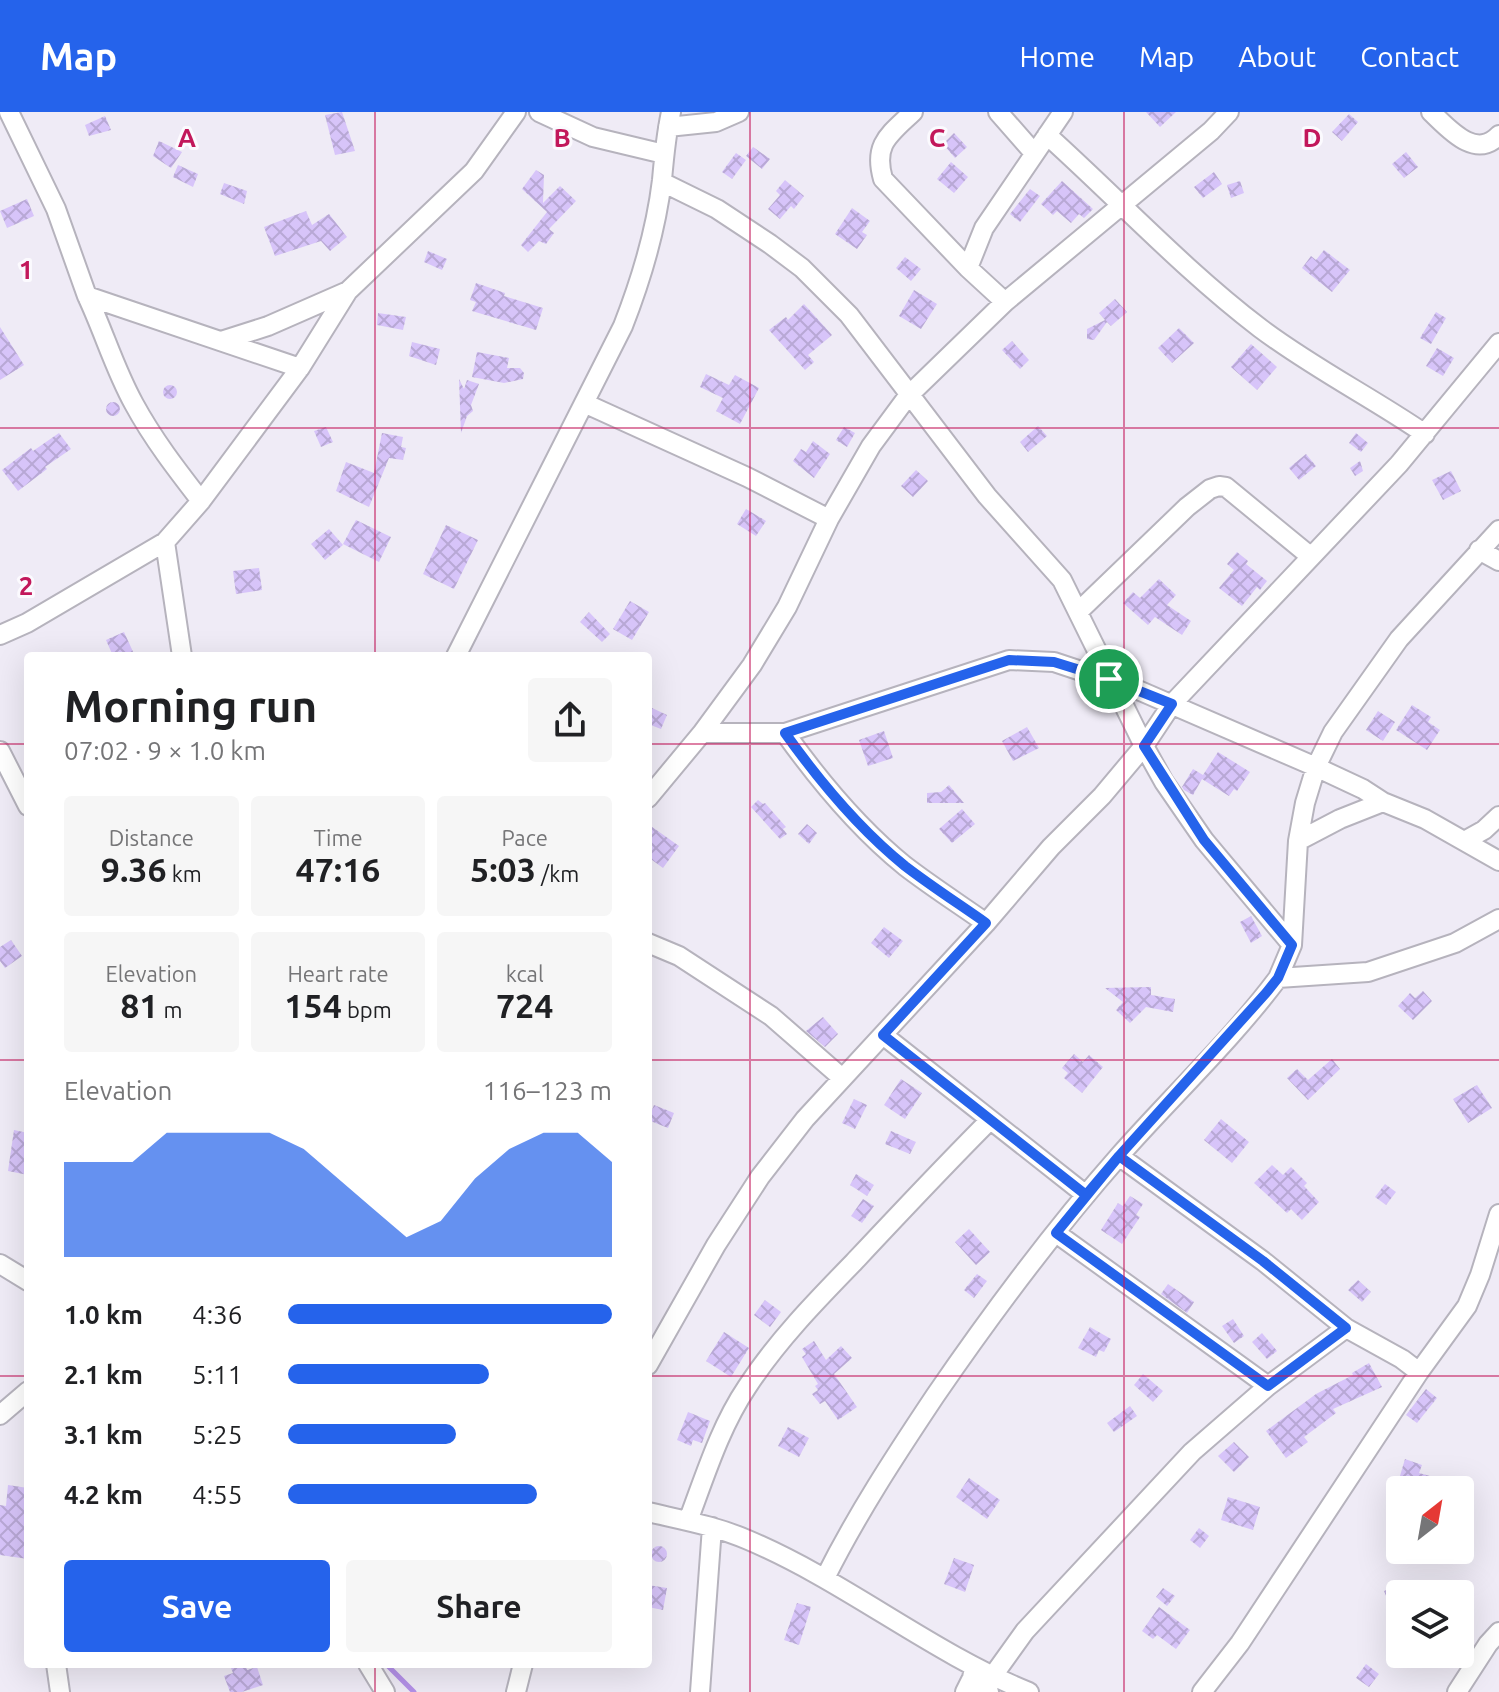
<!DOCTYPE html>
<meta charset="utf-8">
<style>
:root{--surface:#fff;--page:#f6f6f6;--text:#202124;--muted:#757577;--accent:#2563eb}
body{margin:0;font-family:Ubuntu,sans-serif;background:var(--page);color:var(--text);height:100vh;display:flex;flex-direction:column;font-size:30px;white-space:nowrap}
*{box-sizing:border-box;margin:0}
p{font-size:26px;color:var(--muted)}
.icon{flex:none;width:44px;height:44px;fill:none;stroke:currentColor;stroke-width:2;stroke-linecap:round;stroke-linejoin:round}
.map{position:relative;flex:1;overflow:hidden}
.side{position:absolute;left:24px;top:540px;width:628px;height:1016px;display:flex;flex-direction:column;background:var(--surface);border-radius:8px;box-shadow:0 8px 32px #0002}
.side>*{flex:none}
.needle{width:52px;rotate:31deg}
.tools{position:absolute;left:1386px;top:1364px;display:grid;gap:16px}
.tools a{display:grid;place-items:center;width:88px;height:88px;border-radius:8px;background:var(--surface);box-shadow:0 8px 32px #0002;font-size:40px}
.pin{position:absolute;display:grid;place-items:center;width:68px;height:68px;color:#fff;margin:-34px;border:4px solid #fff;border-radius:50%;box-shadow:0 2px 8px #0007}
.round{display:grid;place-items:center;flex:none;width:84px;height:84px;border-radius:8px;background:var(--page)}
.headline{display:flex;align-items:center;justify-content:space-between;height:136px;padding:0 40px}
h1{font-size:44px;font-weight:700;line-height:60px}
.figures{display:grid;grid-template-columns:repeat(3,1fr);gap:12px;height:136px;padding:8px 40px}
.figures div{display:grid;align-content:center;border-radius:8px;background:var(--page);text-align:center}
.figures b{font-size:34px;font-weight:700}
.figures small{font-size:22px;font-weight:400}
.figures p{font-size:22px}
.chart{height:224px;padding:16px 40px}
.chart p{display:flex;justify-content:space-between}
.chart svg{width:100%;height:144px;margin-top:8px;fill:var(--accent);opacity:.7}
.button{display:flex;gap:16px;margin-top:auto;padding:16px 40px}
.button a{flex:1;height:92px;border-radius:8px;background:var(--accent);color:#fff;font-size:32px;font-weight:700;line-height:92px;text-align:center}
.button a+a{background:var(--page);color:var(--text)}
ul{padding:0 40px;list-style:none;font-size:26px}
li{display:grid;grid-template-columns:128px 96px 1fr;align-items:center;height:60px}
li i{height:20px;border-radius:10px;background:var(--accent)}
header{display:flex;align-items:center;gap:48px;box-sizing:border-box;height:112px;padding:0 40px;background:var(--accent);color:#fff}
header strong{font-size:38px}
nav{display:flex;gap:44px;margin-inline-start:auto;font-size:28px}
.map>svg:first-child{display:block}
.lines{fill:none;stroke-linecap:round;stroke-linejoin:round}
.stream{stroke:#b491e8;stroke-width:5}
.building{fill:url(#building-cross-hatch)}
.minor-casing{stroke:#b6b3bd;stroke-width:22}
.minor{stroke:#fff;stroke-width:18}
.route-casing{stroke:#fff;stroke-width:16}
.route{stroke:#2563eb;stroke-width:10}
.grid{fill:none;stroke:#c2185b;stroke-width:2;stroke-opacity:0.55}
.grid-label{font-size:26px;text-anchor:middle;font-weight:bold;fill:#c2185b;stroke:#fbfafe;stroke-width:6;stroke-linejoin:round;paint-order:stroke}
</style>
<header>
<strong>Map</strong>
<nav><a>Home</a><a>Map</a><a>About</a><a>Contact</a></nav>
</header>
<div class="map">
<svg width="1499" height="1580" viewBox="0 0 1499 1580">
<defs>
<pattern id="building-cross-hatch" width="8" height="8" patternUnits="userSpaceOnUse" patternTransform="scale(2)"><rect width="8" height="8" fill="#d7c4f9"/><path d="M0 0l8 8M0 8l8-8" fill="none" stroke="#b8a8d5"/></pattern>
</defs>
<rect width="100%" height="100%" fill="#efebf6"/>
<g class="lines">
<path class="stream" d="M386 1552 414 1580"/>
</g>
<path class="building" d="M342 0 355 39 335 43 325 3Z
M1146 0H1176L1160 15Z
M1349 2 1358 10 1342 29 1332 20Z
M105 4 111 18 89 24 85 13Z
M954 21 967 35 955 46 943 32Z
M159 29 182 40 171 56 153 44Z
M753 35 770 47 762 57 746 44Z
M1406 40 1418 55 1404 66 1392 52Z
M736 41 746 48 732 67 722 60Z
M951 50 968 65 954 81 937 67Z
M178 53 198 62 193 75 173 65Z
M536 58 544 63 543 91 560 74 576 89 549 117 554 121 546 132 539 129 528 140 521 133 547 100 522 77Z
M1214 60 1222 72 1203 86 1194 75Z
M785 68 804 84 794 97 791 94 780 107 768 97 780 83 776 79Z
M1062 69 1093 97 1084 106 1079 102 1071 111 1057 99 1053 103 1041 92Z
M1240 69 1244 81 1231 86 1227 73Z
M224 71 247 79 244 92 220 82Z
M1030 77 1040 84 1020 110 1010 102Z
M27 87 34 104 7 116 0 99Z
M852 96 870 109 862 120 867 123 857 137 835 122Z
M306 99 312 113 329 102 347 125 330 139 321 129 275 144 264 115Z
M1324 138 1350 158 1332 180 1302 156 1311 144 1316 148Z
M428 139 447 147 442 158 424 150Z
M905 145 921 157 911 169 896 156Z
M476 171 505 181 504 184 543 196 536 218 472 199 476 190 470 188Z
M914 178 937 192 921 217 899 204Z
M1115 187 1127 200 1111 214 1107 210 1094 228 1087 227V217L1105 208 1099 201Z
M804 192 832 223 808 243 814 250 805 258 769 218 786 205 788 208Z
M1436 200 1446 206 1431 232 1420 226Z
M378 201 406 205 403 218 377 213Z
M0 215 24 253 0 268Z
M1179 216 1194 231 1172 251 1158 236Z
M1012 229 1029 248 1020 257 1002 238Z
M412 230 440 237 436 253 409 244Z
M1251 232 1277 255 1257 278 1231 255Z
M1437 236 1454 246 1443 264 1426 254Z
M477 240 509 246 507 256H520L524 261 523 267 504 271 472 265Z
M706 262 729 273 735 263 759 276 740 312 716 299 723 286 700 275Z
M459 267 464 277 467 268 479 272 471 293 473 299 467 304 461 321Z
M163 280a7 7 0 1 1 14 0a7 7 0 1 1-14 0Z
M106 297a7 7 0 1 1 14 0a7 7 0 1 1-14 0Z
M1038 314 1047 324 1028 340 1020 330Z
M326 315 333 330 321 335 314 319Z
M844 315 855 321 847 335 836 328Z
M59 321 71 337 45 355 47 357 18 379 2 358 31 336 33 339Z
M382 321 403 325 401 335 406 336 403 348 389 346 369 395 336 379 346 350 374 361Z
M1356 321 1368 331 1361 340 1349 331Z
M813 329 830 342 814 366 793 349 801 337 806 340Z
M1306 342 1316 354 1299 368 1289 356Z
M1360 349 1363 359 1355 364 1350 356Z
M916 358 928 369 913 385 901 374Z
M1451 359 1461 379 1443 388 1432 368Z
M746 397 766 409 756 424 737 412Z
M356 408 391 425 379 450 343 432Z
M446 413 478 428 454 477 423 462Z
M329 417 343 433 325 448 311 432Z
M1237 440 1248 449 1246 452 1267 469 1260 478 1257 475 1242 494 1219 476 1234 458 1227 452Z
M259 456 262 478 236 482 233 459Z
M1159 467 1176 483 1167 493 1191 509 1182 523 1155 505 1148 513 1123 491 1133 480 1140 486Z
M630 489 649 500 632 528 613 517Z
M589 500 610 522 602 530 580 510Z
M124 520 135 544H113L106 528Z
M1412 593 1431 605 1428 610 1440 618 1427 638 1396 618Z
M648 594 667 603 661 617 648 612Z
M1378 599 1395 610 1383 629 1366 618Z
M1027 615 1039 636 1013 649 1002 629Z
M884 619 893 646 868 654 859 628Z
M1218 640 1250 660 1237 679 1234 677 1229 684 1202 667 1193 683 1184 678 1182 675 1193 657 1203 663Z
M949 673 964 691H927V681L941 680Z
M758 688 763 692 765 691 786 715 783 717 787 722 780 727 751 695Z
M962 697 975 712 952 731 939 717Z
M648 712 679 734 663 756 648 745Z
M807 712 817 721 809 732 798 722Z
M1251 804 1262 824 1251 831 1240 810Z
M884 815 903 829 889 846 871 831Z
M11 828 22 844 5 856 0 849V835Z
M1151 875V883L1175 887 1173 900 1146 895 1130 911 1116 898 1123 890 1105 876Z
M1423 879 1432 889 1413 908 1398 894 1410 881 1415 886Z
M823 905 838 922 825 935 806 919Z
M1074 942 1083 950 1089 943 1103 955 1082 981 1064 966 1068 961 1062 956Z
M1332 947 1340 957 1308 988 1287 966 1297 957 1308 968Z
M901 967 922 981 905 1007 884 993Z
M1477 973 1492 996 1468 1011 1453 987Z
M854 987 867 993 855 1017 842 1011Z
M654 993 674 1001 668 1016 648 1008Z
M1221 1007 1249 1030 1232 1051 1204 1028Z
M14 1018 28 1021V1063L8 1059Z
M891 1019 916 1030 910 1042 885 1032Z
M1272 1053 1283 1063 1291 1055 1307 1071 1304 1074 1319 1090 1302 1108 1291 1097 1287 1101 1254 1071Z
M856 1062 874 1073 867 1084 850 1073Z
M1385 1072 1396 1080 1386 1093 1375 1085Z
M1130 1084 1143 1092 1136 1103 1140 1105 1122 1132 1101 1118 1118 1091 1123 1094Z
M863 1087 874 1094 862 1111 851 1104Z
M969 1117 990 1140 976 1153 955 1130Z
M977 1162 987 1169 974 1186 964 1178Z
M1358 1168 1371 1180 1362 1190 1348 1178Z
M1168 1172 1194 1190 1187 1201 1161 1182Z
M765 1188 781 1200 770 1215 754 1203Z
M1233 1207 1244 1224 1234 1231 1222 1214Z
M1090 1215 1111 1227 1104 1240 1099 1238 1096 1245 1078 1236Z
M724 1220 749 1236 731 1265 706 1249Z
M1262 1221 1277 1239 1267 1247 1252 1230Z
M814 1229 826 1248 841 1234 852 1246 834 1262 857 1295 838 1308 825 1289 820 1292 812 1282 818 1278 815 1274 818 1272 802 1245 806 1242 802 1237Z
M1369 1251 1382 1275 1333 1297 1336 1301 1304 1325 1308 1330 1286 1346 1266 1319 1316 1282 1353 1263 1352 1261Z
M1143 1262 1163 1279 1153 1290 1134 1273Z
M1426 1277 1437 1286 1417 1311 1406 1303Z
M1130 1294 1137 1304 1114 1320 1107 1311Z
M688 1300 710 1309 702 1331 693 1328 691 1334 677 1328Z
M788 1315 809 1326 799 1345 778 1334Z
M1234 1330 1249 1345 1234 1360 1218 1344Z
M1405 1347 1422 1353 1419 1361 1441 1367 1437 1378H1402L1403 1375 1397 1374Z
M969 1366 1000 1388 987 1407 956 1385Z
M8 1373 28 1376V1447L0 1443V1393L6 1394Z
M1228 1385 1260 1395 1253 1418 1221 1408Z
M1199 1416 1209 1424 1200 1436 1190 1428Z
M651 1442a8 8 0 1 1 16 0a8 8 0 1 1-16 0Z
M954 1446 974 1453 965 1480 944 1472Z
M1400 1472V1516H1399L1384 1479Z
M648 1473 667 1476 663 1498 648 1495Z
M1163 1476 1175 1484 1167 1494 1156 1485Z
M797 1491 811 1495 799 1533 784 1528Z
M1159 1495 1190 1518 1176 1537 1157 1523 1153 1527 1142 1519Z
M246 1552 247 1558 257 1555 263 1573 242 1580H230L224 1564 233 1561 231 1556Z
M1366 1552 1379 1562 1369 1575 1356 1566Z"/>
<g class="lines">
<defs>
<path id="minor" d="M9 0 56 97 87 184 300 256
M539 0 593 25 664 42
M913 0C889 23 873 32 883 67L968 156 1005 190
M998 0 1034 41
M1431 0C1449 17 1475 48 1499 23
M668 15 716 10 739 0
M1047 23C1118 87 1184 158 1260 216 1313 256 1371 285 1425 322
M968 156 984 116 1063 0
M87 184C104 220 115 258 134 292 153 327 177 358 201 389
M221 229 268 214 348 179
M584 291 747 365 829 407 787 495 752 553 702 621H785L1009 548 1054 550 1138 578 1316 655 1363 677 1383 690 1425 707 1499 749
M829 407 871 334 908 284 1005 190 1211 19 1229 0
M165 430 182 544
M1479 438 1499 449
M1079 499 1187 395 1210 377 1219 374 1226 375 1310 444
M0 523 27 511 165 430 201 389 300 256 348 179 474 59 516 0
M456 544 623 214C641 168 656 118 662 68 664 45 666 23 671 0
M785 621C820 670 858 716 905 754 931 774 959 792 986 811
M0 639 28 694
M648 686 702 621
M1466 728 1484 718 1499 704
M1298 729 1340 707 1383 690
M648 831 679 844 771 904 841 965
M1292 833 1204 728 1164 670 1144 634 1172 592 1399 352 1499 231
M1278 866 1368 860 1455 831 1499 807
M883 923 1086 1083
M1056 1121 1268 1274
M0 1152 28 1169
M1346 1216 1402 1247 1419 1260
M648 1253 716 1133 760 1065 805 1007 986 811 1051 735 1102 684 1144 634 1062 468 987 384 849 203 802 156 770 132 717 97 662 70
M0 1303 28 1279
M648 1400C682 1408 716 1414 748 1428 847 1470 930 1540 1029 1580
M688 1409C705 1364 720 1315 747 1275 777 1229 816 1189 854 1150 899 1102 943 1055 989 1009
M825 1466C857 1402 895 1344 935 1284 992 1201 1053 1119 1120 1043 1172 984 1231 929 1278 866L1292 833 1298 729 1305 691 1316 655 1333 620 1399 527 1499 418
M56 1552 60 1580
M368 1552 385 1580
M992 1565 1025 1519 1192 1340 1268 1274 1346 1216 1263 1149 1119 1044
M972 1566 989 1580
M516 1580 523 1552
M700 1580 712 1415
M965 1580 972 1566 974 1556
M1202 1580 1240 1531 1419 1260 1467 1194 1480 1163 1499 1102
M1457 1580 1488 1532 1499 1520"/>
</defs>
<use href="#minor" class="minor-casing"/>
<use href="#minor" class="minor"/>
</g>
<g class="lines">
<defs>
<path id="route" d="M1109 567 1054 550 1009 548 785 621C820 670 858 716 905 754 931 774 959 792 986 811L883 923 1086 1083 1119 1044 1263 1149 1346 1216 1268 1274 1056 1121 1119 1044 1266 881 1278 866 1292 833 1204 728 1144 634 1172 592 1109 567"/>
</defs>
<use href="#route" class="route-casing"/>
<use href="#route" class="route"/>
</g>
<path class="grid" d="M375 0V544M750 0V1580M1124 0V1580M0 316H1499M0 632H28M648 632H1499M0 948H28M648 948H1499M0 1264H28M648 1264H1499M375 1552V1580"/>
<g class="grid-label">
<text x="187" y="35">A</text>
<text x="562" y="35">B</text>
<text x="937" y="35">C</text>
<text x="1312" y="35">D</text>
<text x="26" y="167">1</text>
<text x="26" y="483">2</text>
</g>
</svg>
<div class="tools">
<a><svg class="needle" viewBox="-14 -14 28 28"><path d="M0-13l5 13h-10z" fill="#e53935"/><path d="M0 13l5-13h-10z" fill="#757577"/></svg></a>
<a><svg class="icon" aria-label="layers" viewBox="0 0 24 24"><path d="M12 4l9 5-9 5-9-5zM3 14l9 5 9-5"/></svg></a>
</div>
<div class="pin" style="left:1109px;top:567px;background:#1e9e55"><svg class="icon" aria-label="arrive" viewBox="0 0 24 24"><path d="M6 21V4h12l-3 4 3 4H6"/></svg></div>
<section class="side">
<div class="headline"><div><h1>Morning run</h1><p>07:02 · 9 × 1.0 km</p></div><a class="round"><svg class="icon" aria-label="share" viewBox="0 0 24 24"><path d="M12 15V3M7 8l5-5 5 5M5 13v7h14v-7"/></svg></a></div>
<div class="figures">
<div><p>Distance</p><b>9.36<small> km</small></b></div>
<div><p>Time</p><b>47:16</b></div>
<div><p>Pace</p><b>5:03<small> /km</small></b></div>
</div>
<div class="figures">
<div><p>Elevation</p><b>81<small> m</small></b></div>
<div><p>Heart rate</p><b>154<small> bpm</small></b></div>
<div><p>kcal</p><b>724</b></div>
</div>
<div class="chart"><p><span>Elevation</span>116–123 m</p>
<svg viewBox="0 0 160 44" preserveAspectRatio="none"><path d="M0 44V15L10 15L20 15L30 6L40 6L50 6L60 6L70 11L80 20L90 29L100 38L110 33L120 20L130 11L140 6L150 6L160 15V44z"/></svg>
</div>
<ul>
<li><b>1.0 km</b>4:36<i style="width:100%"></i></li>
<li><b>2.1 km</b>5:11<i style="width:62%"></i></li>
<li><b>3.1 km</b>5:25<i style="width:52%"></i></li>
<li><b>4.2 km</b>4:55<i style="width:77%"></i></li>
</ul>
<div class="button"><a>Save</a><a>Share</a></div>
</section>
</div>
